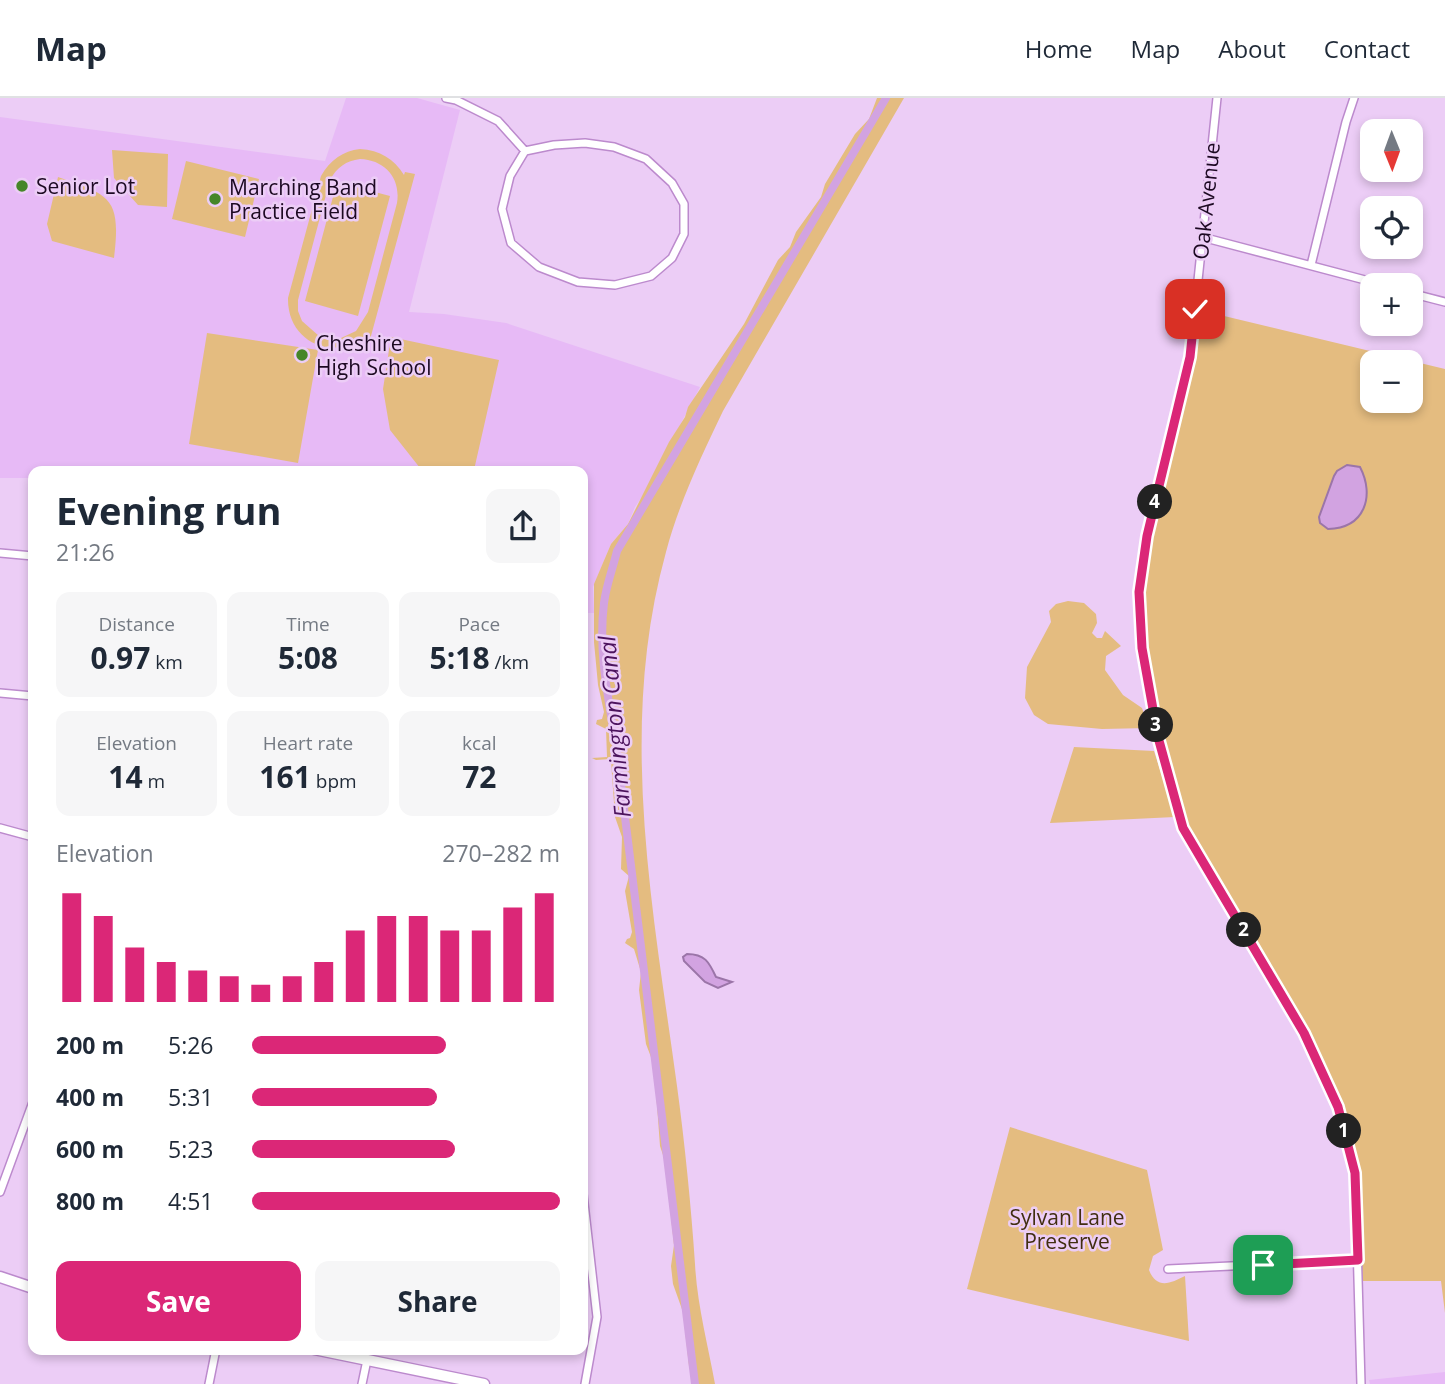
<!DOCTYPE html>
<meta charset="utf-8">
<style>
:root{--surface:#fff;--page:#f6f6f7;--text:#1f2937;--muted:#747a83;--line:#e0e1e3;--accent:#db2777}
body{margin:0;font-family:"Open Sans",sans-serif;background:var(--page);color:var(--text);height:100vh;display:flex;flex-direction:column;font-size:26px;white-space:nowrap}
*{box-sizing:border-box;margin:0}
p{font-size:23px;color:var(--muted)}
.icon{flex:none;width:38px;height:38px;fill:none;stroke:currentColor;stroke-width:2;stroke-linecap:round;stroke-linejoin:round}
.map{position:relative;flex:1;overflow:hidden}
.panel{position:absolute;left:28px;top:368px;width:560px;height:889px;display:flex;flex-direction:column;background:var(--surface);border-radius:14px;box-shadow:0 4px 10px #0003}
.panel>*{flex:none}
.needle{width:46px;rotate:179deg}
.controls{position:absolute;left:1360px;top:21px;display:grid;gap:14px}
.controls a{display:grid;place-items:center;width:63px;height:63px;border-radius:14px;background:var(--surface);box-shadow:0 4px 10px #0003;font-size:35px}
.pin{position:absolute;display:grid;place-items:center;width:60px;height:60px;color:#fff;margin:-30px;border-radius:14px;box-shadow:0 4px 10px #0006}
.km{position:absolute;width:35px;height:35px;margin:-18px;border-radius:50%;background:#222;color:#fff;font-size:19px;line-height:35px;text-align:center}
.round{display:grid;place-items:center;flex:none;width:74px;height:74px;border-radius:14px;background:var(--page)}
.headline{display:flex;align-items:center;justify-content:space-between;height:119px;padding:0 28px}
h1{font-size:38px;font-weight:700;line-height:52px}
.figures{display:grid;grid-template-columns:repeat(3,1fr);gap:10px;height:119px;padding:7px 28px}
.figures div{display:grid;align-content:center;border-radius:14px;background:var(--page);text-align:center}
.figures b{font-size:30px;font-weight:700}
.figures small{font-size:19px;font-weight:400}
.figures p{font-size:19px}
.chart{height:196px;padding:14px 28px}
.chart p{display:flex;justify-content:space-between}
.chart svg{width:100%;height:126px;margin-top:7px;stroke:var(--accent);stroke-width:6}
.cta{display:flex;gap:14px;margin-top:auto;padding:14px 28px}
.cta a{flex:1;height:80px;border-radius:14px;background:var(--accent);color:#fff;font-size:28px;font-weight:700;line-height:80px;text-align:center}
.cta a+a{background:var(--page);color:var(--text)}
ul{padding:0 28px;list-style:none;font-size:23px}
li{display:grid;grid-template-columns:112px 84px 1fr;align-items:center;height:52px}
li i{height:18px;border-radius:9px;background:var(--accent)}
header{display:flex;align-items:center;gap:42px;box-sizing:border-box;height:98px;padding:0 35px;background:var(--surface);border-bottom:2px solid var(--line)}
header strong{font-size:33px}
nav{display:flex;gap:38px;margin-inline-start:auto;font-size:24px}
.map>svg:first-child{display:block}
.built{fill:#e7baf6}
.green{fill:#e4bc80;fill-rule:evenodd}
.water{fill:#d2a3e1;stroke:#9b75a8;stroke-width:2}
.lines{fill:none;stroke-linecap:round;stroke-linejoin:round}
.canal{stroke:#d2a3e1;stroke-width:8}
.street-casing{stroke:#bc8acd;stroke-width:10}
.secondary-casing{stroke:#bc8acd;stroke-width:13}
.street{stroke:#fff;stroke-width:7}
.secondary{stroke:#fff;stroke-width:10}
.route-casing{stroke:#fff;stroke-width:14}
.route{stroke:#db2777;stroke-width:9}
.poi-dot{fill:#468628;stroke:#eccdf6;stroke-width:2.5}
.labels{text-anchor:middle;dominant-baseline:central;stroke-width:5;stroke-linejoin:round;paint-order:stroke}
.poi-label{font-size:21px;fill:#1c0922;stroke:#eccdf6;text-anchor:start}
.street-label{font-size:21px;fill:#1c0922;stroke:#eccdf6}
.park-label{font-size:21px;fill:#412e10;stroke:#eccdf6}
.water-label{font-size:23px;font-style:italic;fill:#4c135d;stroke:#eccdf6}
</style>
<header>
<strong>Map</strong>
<nav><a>Home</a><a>Map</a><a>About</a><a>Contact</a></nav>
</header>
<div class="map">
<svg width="1445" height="1286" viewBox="0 0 1445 1286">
<rect width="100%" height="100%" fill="#eccdf6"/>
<path class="built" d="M346 0H417L460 12 409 214 444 216 506 225 700 289 645 394 635 409 628 426 611 446 593 489 594 515H583V373H33V380H0V19L325 63Z
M1445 1274V1286H1370L1369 1282Z"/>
<path class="green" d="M877 0H904L723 313C701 359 679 405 666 454 617 631 653 811 677 988 685 1047 691 1108 695 1166 697 1206 708 1247 715 1286H695L689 1268 683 1214 673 1186 671 1168 674 1147 665 1063 660 1048 654 967 646 946 639 892 641 874 634 851 625 845 627 841 630 840 632 834 625 793 629 778 621 771 622 739 615 719 611 663 610 661 596 662 592 660 607 659 606 631 596 626 597 622 602 621 604 614 598 587 594 544V486L611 446 628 426 669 344 685 319 688 309 744 226 778 162 790 149 796 134 821 99 825 86 855 36 869 21Z
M360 51C380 52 394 61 404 77L405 74 415 76 368 249 359 247V242C326 262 287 240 288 200L321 78C330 62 343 53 360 51ZM360 61C385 62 401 80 397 105L368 214 356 233 341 240 330 241 319 238 302 223 298 213V202L330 82C337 69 346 63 360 61Z
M112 52 168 56 167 109 138 107 114 80Z
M186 63 259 81 245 139 172 121Z
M58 79C112 97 121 101 114 160L52 143 47 126Z
M337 84 390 98 358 218 305 203Z
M1195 211 1445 271V1215L1441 1183H1359L1355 1075 1338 1009 1304 935 1183 730 1158 639 1142 550 1139 494 1147 438 1190 259ZM1372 264H1410V303H1372ZM1347 367 1360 369 1319 419 1334 378 1337 373Z
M207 235 318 252 298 365 189 346Z
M391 239 499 262 474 372 420 370 390 332 383 291Z
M1068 503 1084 505 1096 516 1097 525 1092 535 1097 540H1102L1105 533 1121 548 1106 558 1105 572 1123 597 1142 610 1149 630 1102 631 1048 626 1034 617 1025 600 1027 569 1051 524 1049 513 1056 506Z
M1074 649 1154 653 1175 719 1050 725Z
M1010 1029 1147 1072 1163 1152 1153 1158 1149 1172C1157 1192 1171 1185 1185 1178L1189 1243 967 1191Z"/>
<path class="water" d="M1347 367 1360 369C1375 398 1365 430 1328 431L1320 425 1319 419 1334 378 1337 373Z
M687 856C705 856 709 864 716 879L732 884 718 890 705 884 684 863 683 859Z"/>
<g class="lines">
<path class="canal" d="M695 1286 616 646C608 599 598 553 604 505 606 488 613 470 617 453L886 0"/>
<defs>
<path id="street" d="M446 0 456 2 498 23 525 53
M1217 0 1190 259 1147 438 1139 494 1142 550 1158 639 1183 730 1304 935 1338 1009 1355 1075 1361 1286
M585 45 614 49 646 61 672 85 684 106V136L672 160 651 178 615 187 578 184 539 169 511 145 502 111 510 78 525 53 554 47Z
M1202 139 1384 187
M1311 167 1346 24 1354 0
M1410 195 1445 204
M0 455 33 458
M0 595 33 598
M0 730 33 739
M0 1094 33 1004
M583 1096 597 1219 585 1286
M1168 1171 1358 1162
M209 1286 216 1251
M362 1286 367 1262"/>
<path id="secondary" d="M0 1179 33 1190
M314 1251 484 1286"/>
</defs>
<use href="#street" class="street-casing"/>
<use href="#secondary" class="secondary-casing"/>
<use href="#street" class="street"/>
<use href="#secondary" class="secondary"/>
</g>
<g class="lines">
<defs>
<path id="route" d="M1195 211 1190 259 1147 438 1139 494 1142 550 1158 639 1183 730 1304 935 1338 1009 1355 1075 1358 1162 1263 1167"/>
</defs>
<use href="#route" class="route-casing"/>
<use href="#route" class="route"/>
</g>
<g class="poi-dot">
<circle cx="22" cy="88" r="7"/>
<circle cx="215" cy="101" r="7"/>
<circle cx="302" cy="257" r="7"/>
</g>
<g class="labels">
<g class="poi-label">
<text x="36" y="88">Senior Lot</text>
<text x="229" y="89">Marching Band<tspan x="229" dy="24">Practice Field</tspan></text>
<text x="316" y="245">Cheshire<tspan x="316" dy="24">High School</tspan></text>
</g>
<g class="street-label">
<text transform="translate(1206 103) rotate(-84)">Oak Avenue</text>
</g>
<g class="park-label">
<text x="1067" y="1119">Sylvan Lane<tspan x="1067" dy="24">Preserve</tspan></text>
</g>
<g class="water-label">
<text transform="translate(614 629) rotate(-95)">Farmington Canal</text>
</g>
</g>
</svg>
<div class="controls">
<a><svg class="needle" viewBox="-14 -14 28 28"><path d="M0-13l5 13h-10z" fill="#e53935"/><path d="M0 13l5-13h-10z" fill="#747a83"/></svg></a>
<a><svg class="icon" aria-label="locate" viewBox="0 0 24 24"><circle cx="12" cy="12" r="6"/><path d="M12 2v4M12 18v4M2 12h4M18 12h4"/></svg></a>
<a>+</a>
<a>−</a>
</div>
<div class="pin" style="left:1263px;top:1167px;background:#1e9e55"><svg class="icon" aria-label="arrive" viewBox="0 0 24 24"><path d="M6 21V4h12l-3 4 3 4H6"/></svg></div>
<div class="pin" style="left:1195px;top:211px;background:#d93025"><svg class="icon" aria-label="check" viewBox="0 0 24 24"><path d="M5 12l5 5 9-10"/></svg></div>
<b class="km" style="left:1344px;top:1033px">1</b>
<b class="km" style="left:1244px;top:832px">2</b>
<b class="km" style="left:1156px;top:627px">3</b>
<b class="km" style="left:1155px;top:404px">4</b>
<section class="panel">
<div class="headline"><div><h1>Evening run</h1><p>21:26</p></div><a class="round"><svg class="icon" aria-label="share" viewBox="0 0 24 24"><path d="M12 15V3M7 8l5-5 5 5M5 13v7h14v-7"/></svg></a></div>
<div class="figures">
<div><p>Distance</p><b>0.97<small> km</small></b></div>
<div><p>Time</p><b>5:08</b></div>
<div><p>Pace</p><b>5:18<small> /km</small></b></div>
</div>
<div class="figures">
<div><p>Elevation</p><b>14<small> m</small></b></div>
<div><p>Heart rate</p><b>161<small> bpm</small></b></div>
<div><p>kcal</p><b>72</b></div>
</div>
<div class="chart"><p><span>Elevation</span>270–282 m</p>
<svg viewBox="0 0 160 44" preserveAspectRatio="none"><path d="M5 44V6M15 44V14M25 44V25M35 44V30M45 44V33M55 44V35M65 44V38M75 44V35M85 44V30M95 44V19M105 44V14M115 44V14M125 44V19M135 44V19M145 44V11M155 44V6"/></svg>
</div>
<ul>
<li><b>200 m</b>5:26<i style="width:63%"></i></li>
<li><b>400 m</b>5:31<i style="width:60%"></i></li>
<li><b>600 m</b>5:23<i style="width:66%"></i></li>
<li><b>800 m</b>4:51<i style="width:100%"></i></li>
</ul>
<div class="cta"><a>Save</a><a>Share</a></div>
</section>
</div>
